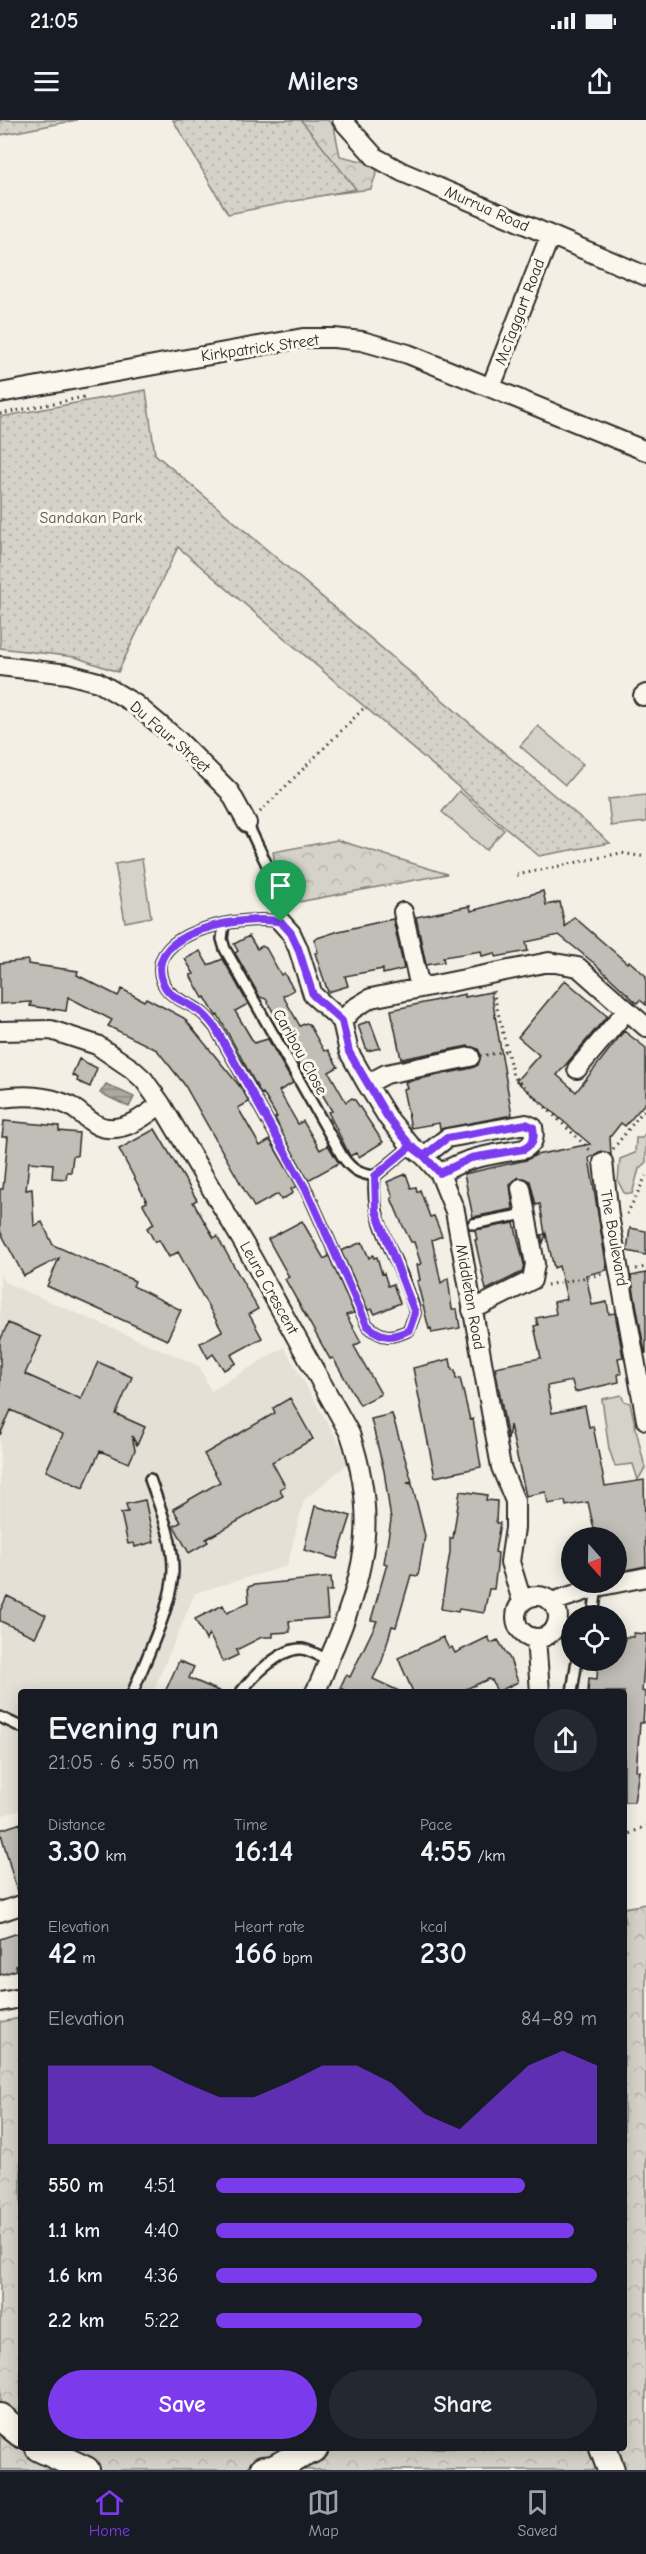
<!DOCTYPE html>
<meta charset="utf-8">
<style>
:root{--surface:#171b24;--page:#242831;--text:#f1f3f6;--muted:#9ea1a6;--line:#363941;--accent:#7c3aed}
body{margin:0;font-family:"Comic Neue",sans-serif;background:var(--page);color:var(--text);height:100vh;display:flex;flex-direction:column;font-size:22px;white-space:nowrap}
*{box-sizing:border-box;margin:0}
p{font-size:20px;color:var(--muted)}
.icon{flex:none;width:33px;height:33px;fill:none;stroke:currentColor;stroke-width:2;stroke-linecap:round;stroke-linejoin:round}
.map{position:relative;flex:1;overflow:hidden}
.panel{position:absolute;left:18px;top:1569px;width:609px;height:762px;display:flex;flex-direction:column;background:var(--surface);border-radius:6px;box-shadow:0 3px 15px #0003}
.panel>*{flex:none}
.needle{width:39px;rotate:160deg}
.buttons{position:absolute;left:561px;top:1407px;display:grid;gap:12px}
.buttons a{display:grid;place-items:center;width:66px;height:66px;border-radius:50%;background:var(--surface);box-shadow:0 3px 15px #0003;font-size:30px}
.pin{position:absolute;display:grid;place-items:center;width:51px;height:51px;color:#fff;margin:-62px -26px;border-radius:50% 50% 50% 0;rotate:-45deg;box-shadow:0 0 6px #0007}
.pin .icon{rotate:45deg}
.round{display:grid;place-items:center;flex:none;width:63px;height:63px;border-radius:32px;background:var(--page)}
.headline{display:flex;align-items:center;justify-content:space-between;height:102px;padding:0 30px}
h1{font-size:33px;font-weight:700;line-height:45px}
.figures{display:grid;grid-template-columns:repeat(3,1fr);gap:9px;height:102px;padding:6px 30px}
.figures div{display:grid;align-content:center}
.figures b{font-size:30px;font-weight:700}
.figures small{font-size:16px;font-weight:400}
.figures p{font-size:16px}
.chart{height:168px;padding:12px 30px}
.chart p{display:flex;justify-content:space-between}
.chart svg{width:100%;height:108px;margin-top:6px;fill:var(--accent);opacity:.7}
.button{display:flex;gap:12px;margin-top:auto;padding:12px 30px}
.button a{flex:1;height:69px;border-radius:36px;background:var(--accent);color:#fff;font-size:24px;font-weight:700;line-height:69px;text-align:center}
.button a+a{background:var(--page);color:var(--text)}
ul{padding:0 30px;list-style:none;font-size:20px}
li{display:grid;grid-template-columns:96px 72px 1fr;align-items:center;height:45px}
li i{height:15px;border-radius:8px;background:var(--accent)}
.status{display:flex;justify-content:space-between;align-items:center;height:42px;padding:0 30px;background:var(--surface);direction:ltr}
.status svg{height:16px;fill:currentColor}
header{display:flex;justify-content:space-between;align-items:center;height:78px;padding:0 30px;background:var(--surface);font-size:27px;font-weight:700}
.tab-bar{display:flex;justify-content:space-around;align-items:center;height:84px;border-top:2px solid var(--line);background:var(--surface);font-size:16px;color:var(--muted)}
.tab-bar a{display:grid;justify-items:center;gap:3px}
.tab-bar .current{color:var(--accent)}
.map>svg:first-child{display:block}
.built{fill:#e4e0d6}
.green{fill:#d5d2c9;stroke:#807e7a;stroke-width:1.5}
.forest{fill:url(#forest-crowns);stroke:#807e7a;stroke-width:1.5}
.park{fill:url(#park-dots);stroke:#807e7a;stroke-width:1.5}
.water{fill:url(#water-rules);stroke:#787772;stroke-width:1.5}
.building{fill:#c0beb6;stroke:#2b2b2b;stroke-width:1.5}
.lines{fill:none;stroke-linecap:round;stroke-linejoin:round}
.lane-casing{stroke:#2b2b2b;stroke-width:14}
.street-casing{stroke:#2b2b2b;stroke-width:22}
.secondary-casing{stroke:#2b2b2b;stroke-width:30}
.path{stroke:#2b2b2b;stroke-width:3;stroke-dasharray:1.5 4.5;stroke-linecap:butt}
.lane{stroke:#fbf7ec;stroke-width:9}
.street{stroke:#fbf7ec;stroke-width:18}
.secondary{stroke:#fbf7ec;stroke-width:26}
.route-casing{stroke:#fff;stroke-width:12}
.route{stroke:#7c3aed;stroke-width:8}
.labels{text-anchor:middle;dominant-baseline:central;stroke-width:6;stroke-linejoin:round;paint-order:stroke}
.street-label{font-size:16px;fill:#2b2b2b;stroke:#fbf7ec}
.park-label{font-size:16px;fill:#565552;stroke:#fbf7ec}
</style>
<div class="status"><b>21:05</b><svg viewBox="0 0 49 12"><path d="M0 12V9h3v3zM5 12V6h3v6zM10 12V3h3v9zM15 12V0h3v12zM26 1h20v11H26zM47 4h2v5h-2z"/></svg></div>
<header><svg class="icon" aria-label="menu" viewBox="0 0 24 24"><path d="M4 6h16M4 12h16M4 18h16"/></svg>Milers<svg class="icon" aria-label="share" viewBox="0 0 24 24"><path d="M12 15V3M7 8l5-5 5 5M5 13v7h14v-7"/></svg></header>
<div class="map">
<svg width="646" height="2350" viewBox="0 0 646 2350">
<defs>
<pattern id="forest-crowns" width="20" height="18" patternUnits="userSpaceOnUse" patternTransform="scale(1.5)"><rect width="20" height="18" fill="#d5d2c9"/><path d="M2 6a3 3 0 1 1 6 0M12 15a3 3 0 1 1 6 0" fill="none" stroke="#b7b4ad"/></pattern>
<pattern id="park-dots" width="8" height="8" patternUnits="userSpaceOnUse" patternTransform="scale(1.5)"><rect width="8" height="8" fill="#d5d2c9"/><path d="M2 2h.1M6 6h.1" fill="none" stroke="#b7b4ad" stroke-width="1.8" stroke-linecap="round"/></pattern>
<pattern id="water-rules" width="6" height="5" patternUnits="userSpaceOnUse" patternTransform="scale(1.5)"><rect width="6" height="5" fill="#aca9a2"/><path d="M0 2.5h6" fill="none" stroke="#8c8a84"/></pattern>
</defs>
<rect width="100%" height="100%" fill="#f3efe4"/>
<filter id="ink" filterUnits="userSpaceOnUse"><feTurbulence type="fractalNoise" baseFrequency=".0167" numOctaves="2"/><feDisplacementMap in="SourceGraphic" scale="12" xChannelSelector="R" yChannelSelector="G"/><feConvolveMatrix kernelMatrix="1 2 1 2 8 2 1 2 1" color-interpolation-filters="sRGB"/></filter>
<g filter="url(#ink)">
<path class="built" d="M0 1154 4 1162 199 1246 211 1271 284 1227 350 1342 304 1380 287 1446 195 1473 153 1572H21V1690L0 1696Z"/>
<path class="green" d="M538 606 583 644 565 665 520 626Z
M459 671 504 710 486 730 442 692Z
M646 675V702L611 706 608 679Z
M142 739 151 797 125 802 115 744Z
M646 1012V1042L639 1049 632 1074 624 1073 618 1061 620 1039 635 1033 636 1018H642Z
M621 1275 624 1281 630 1283 645 1348 638 1360 633 1344 615 1346 609 1329 602 1279Z"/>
<path class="forest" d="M213 0H328L334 7 340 36 379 45 371 69 251 84Z
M337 720 447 754 282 785 273 732Z
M646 1784V2350H0V1902L21 1898V2328H624V1788Z"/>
<path class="park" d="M0 0H77L0 15Z
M173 0H301L356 69 228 94Z
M146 270 155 334 610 723 539 736 178 427 118 552 75 537 0 528V297Z"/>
<path class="water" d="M106 964 134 977 129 987 100 973Z"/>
<path class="building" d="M543 771 546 785 560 782 565 807 574 797 627 843 629 841 646 856V885L640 880 637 883 594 843 559 815 526 822 528 831 496 837 495 833 482 836 481 831 443 837 444 842 426 845 416 797 470 786 471 791Z
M393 799 404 849 383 854V849L345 856 348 866 328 872 315 833 318 832 314 819 339 811Z
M249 816 257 829 262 826 266 828 281 855 284 853 294 870 283 876 300 906 306 903 309 904 324 931 328 930 338 947 329 952 346 982 352 978 355 980 383 1022 359 1037 356 1033 350 1036 328 992 332 991 314 960 310 956H305L280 912 283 910 266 879 260 877 235 833 238 831 234 824Z
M200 831 208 845 223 839 248 884 235 891 254 923 268 919 293 963 279 971 298 1004 303 1001 320 1030 328 1025 339 1043 308 1060 282 1013 275 998 277 997 263 973 261 974 218 895 216 896 205 877 203 878 190 855 194 854 185 839Z
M28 840V844L78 851 77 855 118 876 122 869 144 881 146 878 184 898 242 969 249 982 238 988 260 1026 270 1020 297 1066 291 1069 293 1073 281 1080 278 1074 254 1087 184 964 157 930 108 906 112 900 68 877 66 891 30 886 31 882 0 884V843Z
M565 860 607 896 557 955 576 972 624 911 646 928V982L625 1006 621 1003 610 1017 611 1035 601 1031 589 1038 607 1150 586 1155 592 1185 607 1182 609 1194 615 1193 623 1237 618 1238 621 1254H618L619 1262 575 1272 572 1261 547 1266 552 1293 585 1286 589 1307 593 1306 605 1366 644 1360 646 1446 616 1452V1418H596L588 1382 566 1386 565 1381 548 1384 546 1372 526 1376 510 1305 508 1320 495 1247 541 1238 534 1206 538 1205 536 1198 556 1194 554 1182 567 1179 559 1146 554 1148 546 1114 543 1123 541 1115 545 1114 540 1084 536 1085 530 1061 518 1057 510 1065 513 1089 473 1097 464 1054 526 1040 536 1035 590 1024 516 961 539 935 518 917Z
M491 872 512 995 440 1009 439 1003 411 1008 403 969 407 968 405 962 472 948 478 945 481 935 478 929 468 926 401 939 391 890 465 874V877Z
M370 901 380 928 367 931 358 905Z
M79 939 97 948 90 967 77 961 78 958 72 955Z
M4 1001 59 1006V1011L79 1013 77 1036H73L71 1052H67L66 1059 52 1058 53 1044 29 1042 26 1070 32 1069 34 1106 42 1102 53 1125 135 1161 133 1166 181 1190 167 1220 47 1166 59 1138 24 1156 0 1111V1069H3L8 1017H2Z
M155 1009 197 1080 193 1082 214 1118 217 1116 258 1189 249 1194 262 1218 231 1235 236 1243 224 1250 213 1234 208 1238 200 1223 222 1211 178 1132 169 1137 159 1120 155 1122 147 1108 154 1104 143 1084 147 1082 119 1029Z
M406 1054 411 1068 416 1067 417 1072 420 1070 430 1097 434 1096 442 1116 432 1120 441 1163 448 1158 452 1189H457L460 1208 432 1213 431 1208 429 1209 417 1161 420 1160 417 1145 421 1144 414 1122H411L402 1104 391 1078 393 1077 387 1062Z
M302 1101 324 1139 329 1136 354 1193 346 1195 361 1222 354 1226 381 1274 360 1285 333 1238 330 1239 285 1159 289 1157 268 1119Z
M514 1103 524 1144 522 1152 486 1170 475 1120H477L475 1110Z
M630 1108 646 1111V1135L627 1131Z
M362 1122 369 1138 373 1135 374 1138 377 1137 382 1154 384 1153 388 1166 393 1164 400 1183 375 1194 372 1189 368 1190 341 1131Z
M646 1153V1233H645L631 1156Z
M8 1203 41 1217 25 1254 81 1279 98 1242 132 1257 116 1294 145 1307 137 1325 132 1316 135 1330 129 1343 100 1331 83 1368 46 1351 63 1314 11 1290 0 1315V1221Z
M450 1239 452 1250H455L456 1259 460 1258 470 1300 473 1299 481 1347 435 1357 413 1248Z
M290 1278 313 1319 272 1342 285 1366 280 1369 283 1376 206 1419 208 1422 189 1433 174 1406 181 1402 173 1389 220 1362 204 1334 275 1293 273 1288Z
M392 1294 412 1362 407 1363 412 1364 425 1416 418 1456 411 1455 396 1507 392 1506 382 1541 373 1559 401 1572H348L340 1568 346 1555 350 1557 377 1501 371 1500 387 1444 384 1443 391 1400 384 1351 371 1299Z
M460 1371 487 1375 486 1380 497 1381 496 1403H500L495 1432 498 1433 497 1446 494 1469H489L484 1493 459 1489 458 1492 441 1489 450 1432V1418H453Z
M145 1380 154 1422 135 1427 134 1423 128 1424 121 1393 128 1392 126 1384Z
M315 1386 351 1396 337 1439 304 1430Z
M331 1457 332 1471H326L328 1498 289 1501 290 1512 273 1513V1517H262L236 1530 238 1535 223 1542 209 1514 206 1520 195 1499 223 1485 227 1493 249 1482 248 1467 254 1465Z
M7 1476 46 1495 35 1517 0 1501V1491Z
M634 1513 646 1514V1523L642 1571 645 1572 643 1603H640L636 1651H639L634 1682H624V1572H588L589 1558 597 1559 598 1540H616V1526H624L625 1517H634Z
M443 1517 449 1529 452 1527 455 1533 488 1517 491 1523 498 1520 510 1539 518 1562 497 1572 492 1560 491 1561 489 1559 459 1572H413L398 1538Z
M179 1541 194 1547 189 1558 221 1572H165Z
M21 1703V1770L17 1771 0 1710Z
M21 1812V1844L16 1846 17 1850 0 1855V1819Z"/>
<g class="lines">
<defs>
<path id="lane" d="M247 703 267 745 281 802
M281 802C248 794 141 810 163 863 171 880 190 882 202 893 207 897 211 903 215 907L308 1073 367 1205C381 1218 391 1219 409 1210L415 1193C405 1147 368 1104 375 1056L411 1026
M224 804 222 819 225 829 342 1036C352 1050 359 1054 375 1056
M473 1104 525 1094
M593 1496 597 1467
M133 1572C146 1538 173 1484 173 1449 173 1418 160 1388 150 1359
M241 1572C252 1557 282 1527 302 1529 310 1530 321 1537 329 1540
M572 1572 577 1540
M0 1597 21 1607"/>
<path id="street" d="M342 0 375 37 402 52 646 156
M491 267 550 116
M0 273 303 218H334L362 221 408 234 646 331
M0 546 68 554 98 562 135 584 178 620 230 672 247 703
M643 576 646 574
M403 792 420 868
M281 802 291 813 298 828 313 875 342 901
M0 911 51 910 97 925 132 949 144 960 161 984 247 1129 350 1314C377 1394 367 1448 335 1525 328 1540 323 1558 315 1572
M577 949 627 890
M367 964 386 954 470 937
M0 978C24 975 46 975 68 985 81 991 93 1008 108 1008 128 1010 146 995 161 984
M424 1036 447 1018 526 1004 533 1007C535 1018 534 1023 524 1029 494 1034 466 1037 440 1054
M603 1042 609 1096 646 1300
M472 1190 532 1160 535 1144 521 1068
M516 1497a21 21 0 1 1 42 0a21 21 0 1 1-42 0Z
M522 1481 510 1442 515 1408V1381L501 1347 455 1091 440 1054 424 1036 411 1026 388 998 367 964 349 932 342 901 353 889 371 878 549 842 578 847 646 907
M552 1482 597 1467 646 1457
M536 1518 540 1572
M0 1792 21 1785
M0 1882 21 1878"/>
<path id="secondary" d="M0 2297 21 2314
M39 2328 86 2350
M603 2328 611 2350
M263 2350 273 2349 315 2328"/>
</defs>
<use href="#lane" class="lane-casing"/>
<use href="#street" class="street-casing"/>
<use href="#secondary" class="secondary-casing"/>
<path class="path" d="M0 294 84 277
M260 692 366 586
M517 755 621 733 646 737
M493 871 513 956 592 1032
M486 935 506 931
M613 1029 646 987
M627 1094 646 1056
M636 1149 646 1147
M547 1165 603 1154
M624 1716 646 1706"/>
<use href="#lane" class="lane"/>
<use href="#street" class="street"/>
<use href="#secondary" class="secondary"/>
</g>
</g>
<g class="lines" filter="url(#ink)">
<defs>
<path id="route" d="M281 802C248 794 141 810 163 863 170 880 190 882 202 893 207 897 211 902 215 907L308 1073 367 1205C381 1218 391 1219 409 1210L415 1193 376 1091 375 1056 411 1026 424 1036 447 1018 526 1004 533 1007C535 1018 534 1023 524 1029L471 1038 440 1053 424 1036 411 1026 388 998 349 932 342 901 313 875 298 828 291 813 281 802"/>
</defs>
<use href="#route" class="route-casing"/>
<use href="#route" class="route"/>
</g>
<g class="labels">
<g class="street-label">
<text transform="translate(487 89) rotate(24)">Murrua Road</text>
<text transform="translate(520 192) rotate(-69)">McTaggart Road</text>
<text transform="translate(260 228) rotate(-8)">Kirkpatrick Street</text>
<text transform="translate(170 617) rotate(41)">Du Faur Street</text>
<text transform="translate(300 932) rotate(61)">Caribou Close</text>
<text transform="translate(614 1118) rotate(80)">The Boulevard</text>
<text transform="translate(269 1168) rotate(61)">Leura Crescent</text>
<text transform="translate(470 1177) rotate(80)">Middleton Road</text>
</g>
<g class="park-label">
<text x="91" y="398">Sandakan Park</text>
</g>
</g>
</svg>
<div class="buttons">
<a><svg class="needle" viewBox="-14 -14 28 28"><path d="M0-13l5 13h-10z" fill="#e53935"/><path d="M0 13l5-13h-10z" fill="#9ea1a6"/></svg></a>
<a><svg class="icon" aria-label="locate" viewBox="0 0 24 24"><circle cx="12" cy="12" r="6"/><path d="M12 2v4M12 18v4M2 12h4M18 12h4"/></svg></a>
</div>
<div class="pin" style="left:281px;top:802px;background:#1e9e55"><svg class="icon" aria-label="arrive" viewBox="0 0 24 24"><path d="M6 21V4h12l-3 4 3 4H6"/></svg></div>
<section class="panel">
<div class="headline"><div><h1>Evening run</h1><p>21:05 · 6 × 550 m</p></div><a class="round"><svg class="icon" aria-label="share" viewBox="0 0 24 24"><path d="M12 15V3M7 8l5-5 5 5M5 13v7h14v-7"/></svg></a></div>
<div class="figures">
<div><p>Distance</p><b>3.30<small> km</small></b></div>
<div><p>Time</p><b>16:14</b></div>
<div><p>Pace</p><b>4:55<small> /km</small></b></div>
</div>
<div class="figures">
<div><p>Elevation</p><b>42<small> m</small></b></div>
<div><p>Heart rate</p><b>166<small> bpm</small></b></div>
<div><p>kcal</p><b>230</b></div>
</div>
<div class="chart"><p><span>Elevation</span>84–89 m</p>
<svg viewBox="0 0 160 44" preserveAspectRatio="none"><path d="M0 44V12L10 12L20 12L30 12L40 19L50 25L60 25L70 19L80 12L90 12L100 19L110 32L120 38L130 25L140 12L150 6L160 12V44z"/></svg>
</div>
<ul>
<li><b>550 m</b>4:51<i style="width:81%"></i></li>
<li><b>1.1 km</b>4:40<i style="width:94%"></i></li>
<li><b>1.6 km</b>4:36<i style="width:100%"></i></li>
<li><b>2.2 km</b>5:22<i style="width:54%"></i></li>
</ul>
<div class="button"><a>Save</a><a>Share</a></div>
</section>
</div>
<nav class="tab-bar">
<a class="current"><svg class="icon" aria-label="home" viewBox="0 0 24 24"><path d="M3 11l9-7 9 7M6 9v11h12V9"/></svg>Home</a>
<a><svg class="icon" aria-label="map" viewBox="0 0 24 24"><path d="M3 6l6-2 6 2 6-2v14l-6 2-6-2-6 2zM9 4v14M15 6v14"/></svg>Map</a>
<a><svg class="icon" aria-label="saved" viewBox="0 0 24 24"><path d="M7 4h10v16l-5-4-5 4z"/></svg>Saved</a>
</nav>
